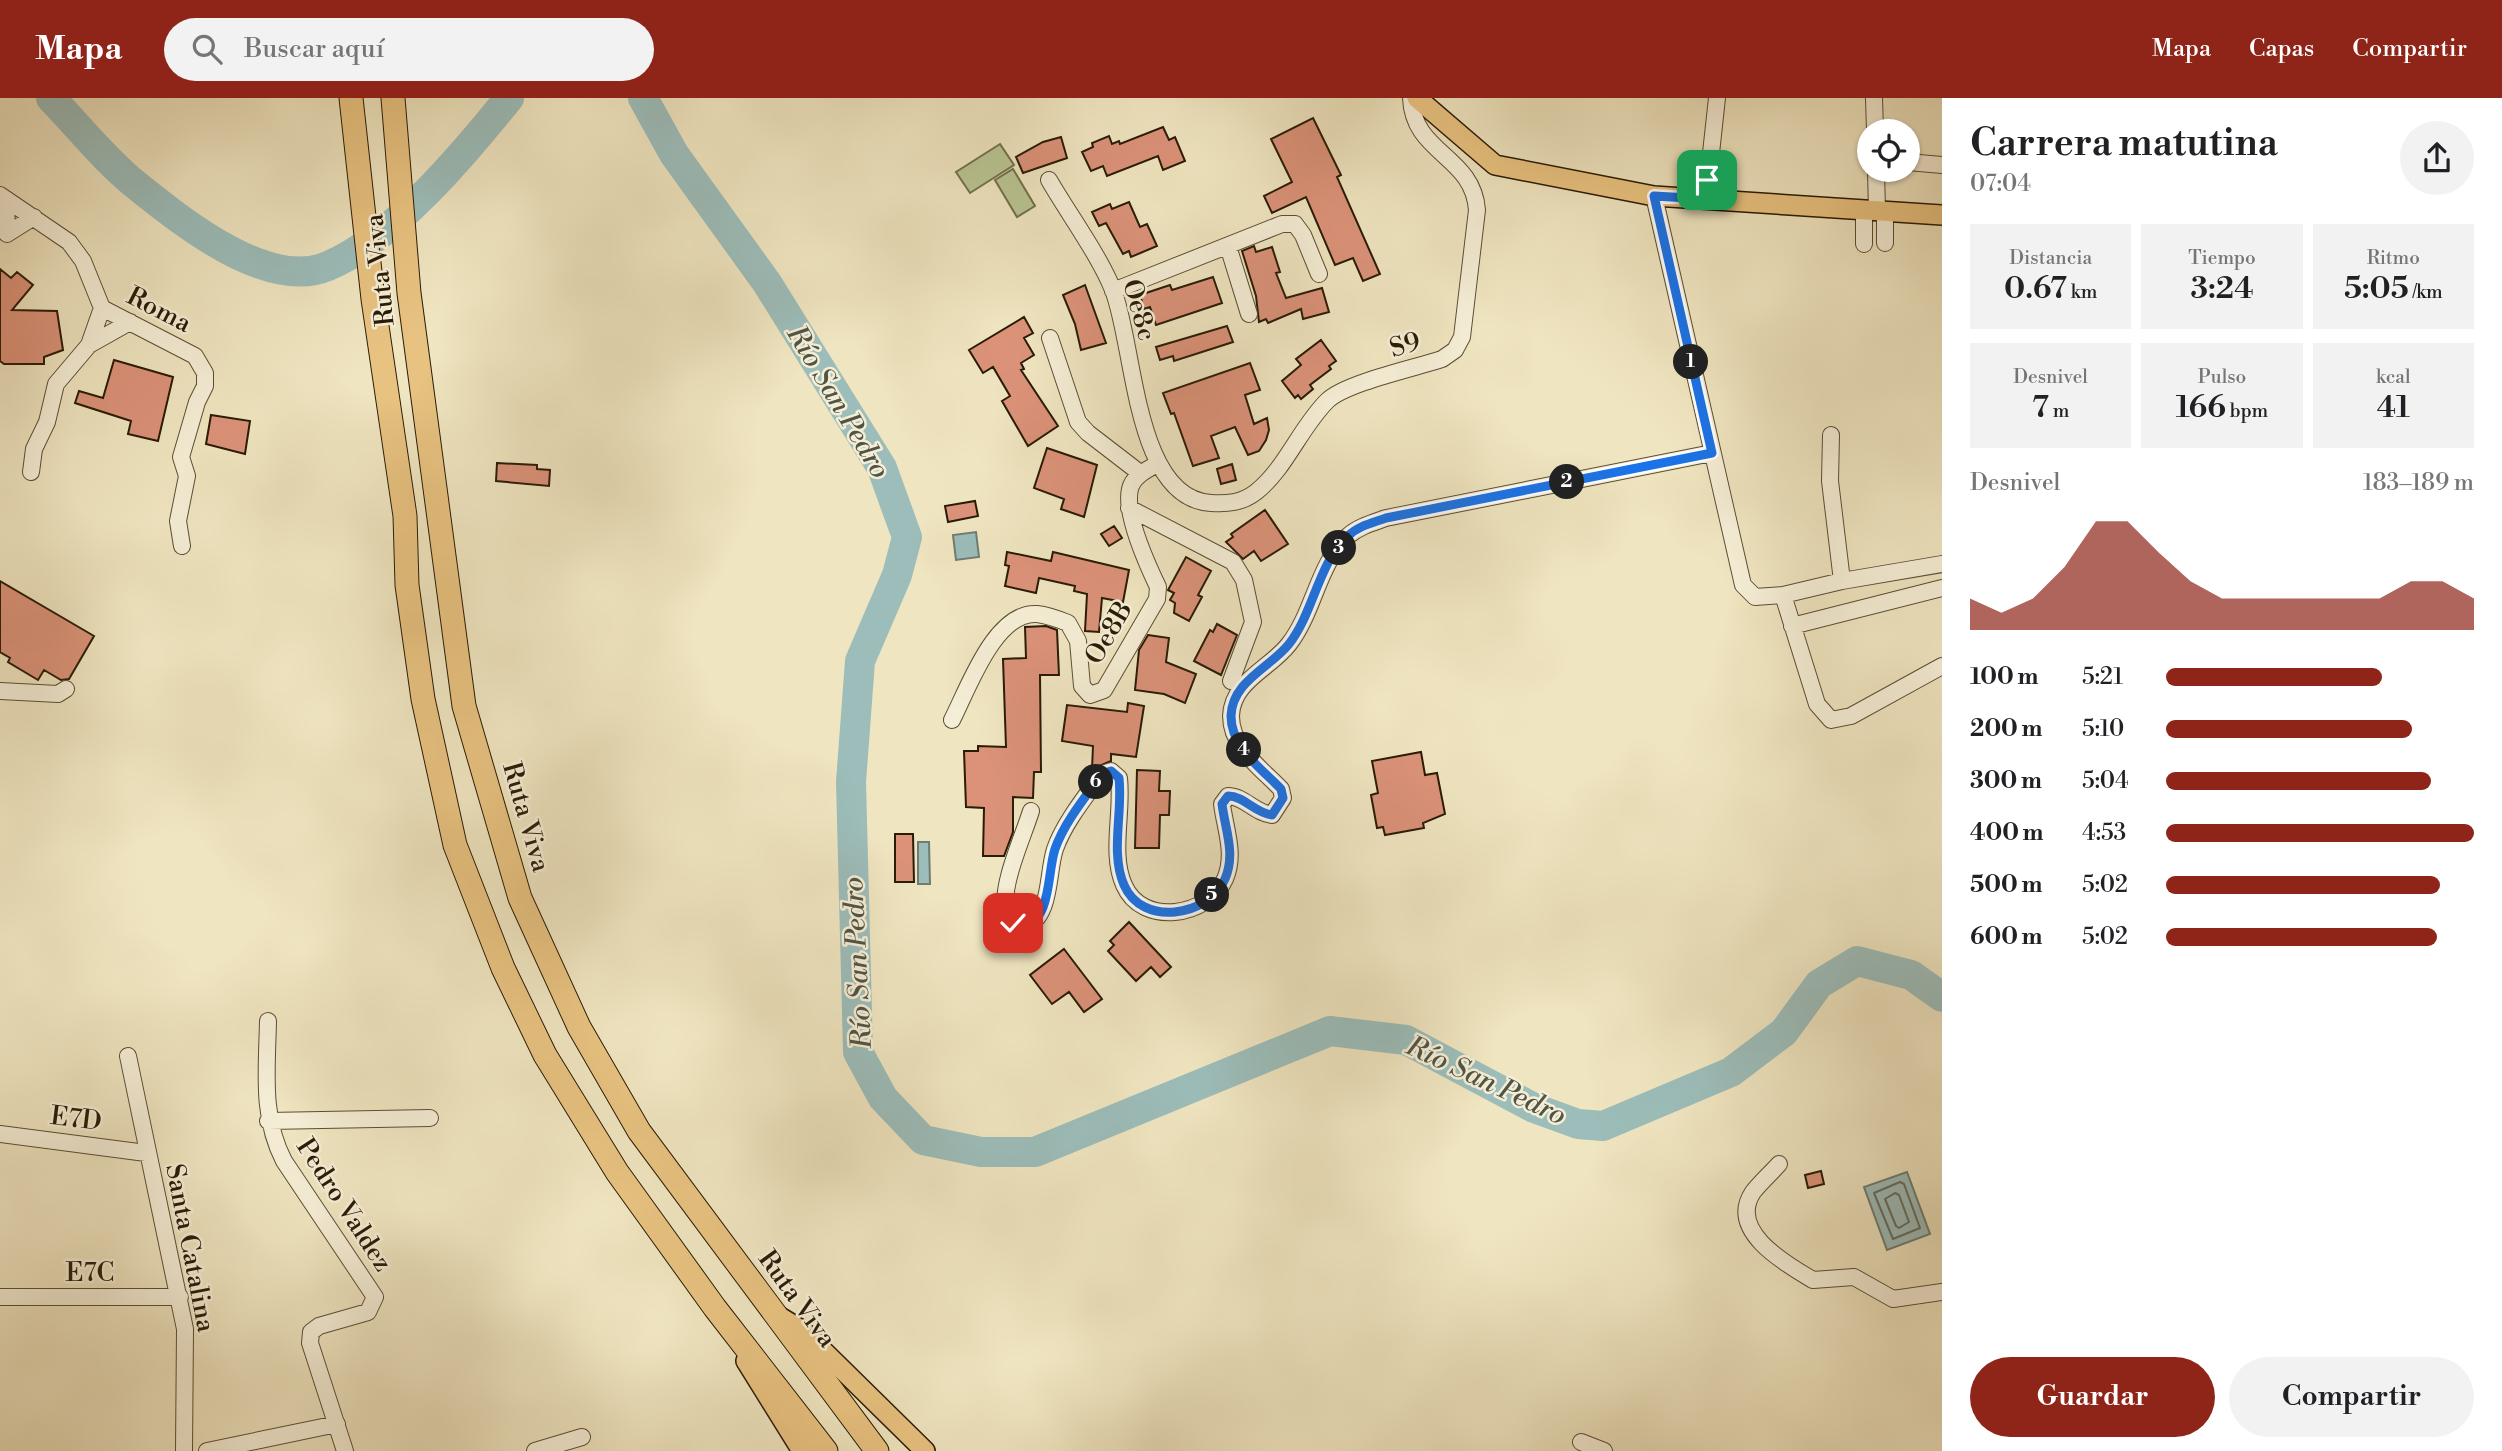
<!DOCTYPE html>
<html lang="es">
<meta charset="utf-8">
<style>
:root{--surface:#fff;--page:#f2f2f2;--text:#202124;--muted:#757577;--accent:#8f2418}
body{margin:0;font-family:"Libre Bodoni",serif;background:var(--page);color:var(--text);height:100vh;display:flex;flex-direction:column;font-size:26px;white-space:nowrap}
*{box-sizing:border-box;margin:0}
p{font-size:23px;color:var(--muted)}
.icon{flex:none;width:38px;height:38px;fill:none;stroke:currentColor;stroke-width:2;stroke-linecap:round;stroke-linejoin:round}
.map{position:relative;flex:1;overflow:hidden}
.side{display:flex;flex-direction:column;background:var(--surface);width:560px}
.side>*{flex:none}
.buttons{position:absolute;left:1857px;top:21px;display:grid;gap:14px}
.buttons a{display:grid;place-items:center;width:63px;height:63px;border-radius:50%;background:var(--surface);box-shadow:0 2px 5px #0004;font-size:35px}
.pin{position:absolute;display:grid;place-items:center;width:60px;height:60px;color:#fff;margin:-30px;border-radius:14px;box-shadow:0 4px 10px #0006}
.km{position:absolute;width:35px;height:35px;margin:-18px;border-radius:50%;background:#222;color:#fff;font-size:19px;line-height:35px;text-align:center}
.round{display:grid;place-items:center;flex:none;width:74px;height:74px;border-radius:37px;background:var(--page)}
.overview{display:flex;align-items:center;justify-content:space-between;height:119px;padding:0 28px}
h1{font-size:38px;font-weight:600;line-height:52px}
.metrics{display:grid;grid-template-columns:repeat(3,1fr);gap:10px;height:119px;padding:7px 28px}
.metrics div{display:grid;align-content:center;border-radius:0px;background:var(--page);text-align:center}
.metrics b{font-size:30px;font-weight:600}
.metrics small{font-size:19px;font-weight:400}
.metrics p{font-size:19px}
.chart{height:196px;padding:14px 28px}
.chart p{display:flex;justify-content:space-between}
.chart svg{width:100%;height:126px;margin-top:7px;fill:var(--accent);opacity:.7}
.button{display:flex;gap:14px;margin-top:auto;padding:14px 28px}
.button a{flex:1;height:80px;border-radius:42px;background:var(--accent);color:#fff;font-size:28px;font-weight:600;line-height:80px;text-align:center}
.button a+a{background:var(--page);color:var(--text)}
ul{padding:0 28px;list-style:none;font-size:23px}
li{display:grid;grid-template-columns:112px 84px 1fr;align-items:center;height:52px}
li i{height:18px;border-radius:9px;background:var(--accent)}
header{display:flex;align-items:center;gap:42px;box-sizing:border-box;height:98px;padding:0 35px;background:var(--accent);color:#fff}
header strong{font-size:33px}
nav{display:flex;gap:38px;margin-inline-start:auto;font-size:24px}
.search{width:490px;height:63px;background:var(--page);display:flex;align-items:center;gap:18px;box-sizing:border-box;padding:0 24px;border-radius:38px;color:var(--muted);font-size:26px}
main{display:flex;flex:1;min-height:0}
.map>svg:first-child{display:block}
.green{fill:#b9c593;stroke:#71704c;stroke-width:2}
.water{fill:#9cbdba;stroke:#6e7c72;stroke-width:2}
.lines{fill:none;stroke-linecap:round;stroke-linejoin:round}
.shore{stroke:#626c60;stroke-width:2}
.river{stroke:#9cbdba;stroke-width:30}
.building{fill:#db9279;stroke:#291b06;stroke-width:2}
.minor-casing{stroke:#5a4e34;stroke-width:18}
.major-casing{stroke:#291b06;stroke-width:22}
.highway-casing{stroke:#291b06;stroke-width:25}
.minor{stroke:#f5eed6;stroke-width:16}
.major{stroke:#e8c280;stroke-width:19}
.highway{stroke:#e8c280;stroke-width:23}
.route-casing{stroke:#fff;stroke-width:14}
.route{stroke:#1a73e8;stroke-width:9}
.labels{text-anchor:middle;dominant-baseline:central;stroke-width:5;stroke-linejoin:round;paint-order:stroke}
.street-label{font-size:26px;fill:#291b06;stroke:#f5eed6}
.water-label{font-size:28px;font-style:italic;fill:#515445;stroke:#f5eed6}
</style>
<header>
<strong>Mapa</strong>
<div class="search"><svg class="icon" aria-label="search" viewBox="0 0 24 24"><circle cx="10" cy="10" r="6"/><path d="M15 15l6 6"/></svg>Buscar aquí</div>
<nav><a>Mapa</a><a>Capas</a><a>Compartir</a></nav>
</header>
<main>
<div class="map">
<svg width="1942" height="1353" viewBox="0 0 1942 1353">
<rect width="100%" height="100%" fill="#efe5c0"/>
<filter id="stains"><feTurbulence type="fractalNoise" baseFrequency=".00286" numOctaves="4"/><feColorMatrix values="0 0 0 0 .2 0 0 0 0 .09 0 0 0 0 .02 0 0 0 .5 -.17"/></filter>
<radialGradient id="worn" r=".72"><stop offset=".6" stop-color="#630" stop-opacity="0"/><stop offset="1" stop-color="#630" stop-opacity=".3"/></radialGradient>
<path class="green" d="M1000 46 1014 67 970 95 956 74Z
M1013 71 1035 108 1017 119 995 82Z"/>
<path class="water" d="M976 434 979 459 956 462 953 437Z
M918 744H929L930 786H918Z
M1907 1074 1930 1136 1887 1152 1864 1089Z"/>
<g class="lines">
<path class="shore" d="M1900 1084 1904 1086 1920 1130 1893 1141 1874 1095Z
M1895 1095 1899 1097 1909 1124 1899 1130 1896 1128 1885 1101Z"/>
<path class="river" d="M51 0C79 29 105 62 136 87 181 123 268 194 328 168 394 140 464 56 509 0
M643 0 674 56 767 185 882 370 907 439 897 477 860 563 851 684 858 954 883 1000 923 1042 981 1054H1035L1330 933 1406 942 1534 1010 1578 1026 1603 1028 1731 974 1784 934 1819 886 1857 863 1911 877 1942 899"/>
</g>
<path class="building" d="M1313 20 1341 77 1337 79 1380 176 1363 183 1353 160 1335 167 1306 99 1272 115 1264 98 1292 84 1271 41Z
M1163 29 1169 42 1175 39 1185 63 1163 72 1158 58 1107 78 1103 68 1091 73 1082 54 1093 49 1092 45 1109 38 1112 46 1119 43 1120 46Z
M1061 39 1067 60 1023 75 1016 59 1043 44Z
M1129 104 1140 129 1147 126 1157 148 1131 159 1129 153 1123 156 1106 125 1099 128 1092 114 1110 106 1112 111Z
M1254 148 1256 154 1272 149 1280 174 1276 175 1286 200 1322 190 1329 214 1303 221 1301 211 1268 225 1266 221 1259 224 1256 198 1242 153Z
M0 171 11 180 17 174 33 187 12 212 57 213 63 252 44 259V266H4L0 263Z
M1213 179 1222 205 1156 227 1150 209 1144 211 1140 197 1170 187 1172 192Z
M1085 187 1106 245 1081 252 1075 226 1063 197Z
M1024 219 1033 235 1024 240 1034 257 1021 265 1024 271 1021 272 1058 328 1028 348 1002 303 1010 298 993 269 983 275 969 252Z
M1227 228 1233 244 1174 263 1173 258 1160 262 1156 249Z
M1321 242 1336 263 1329 268 1331 271 1310 287 1313 291 1301 301 1298 297 1295 300 1282 283 1301 267 1296 261Z
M114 262 173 279 158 343 128 336 131 323 75 305 79 293 103 300Z
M1250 265 1260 292 1245 297 1254 326 1267 320 1269 332 1266 342 1259 353 1248 357 1235 329 1211 338 1219 360 1193 368 1174 315 1171 316 1163 295Z
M211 317 250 323 245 356 206 346Z
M1047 350 1097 367 1084 419 1061 411 1064 401 1034 390Z
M497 365 537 367V371L550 372 549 388 496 383Z
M1232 366 1236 382 1221 386 1217 371Z
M975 403 978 418 948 424 945 408Z
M1265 412 1288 446 1261 463 1254 453 1243 461 1226 444 1233 439 1231 436Z
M1114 428 1122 440 1109 448 1101 436Z
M1007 454 1051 463 1053 454 1129 472 1123 504 1102 500 1099 534 1085 533 1087 496 1074 493 1075 488 1039 480 1036 495 1005 488 1009 468 1005 467Z
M1186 459 1211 473 1198 497 1202 499 1189 523 1174 515 1175 505 1170 502 1174 495 1168 492Z
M0 483 94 538 69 581 61 582 44 572 38 582 8 564 10 560 0 554Z
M1217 526 1237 537 1221 577 1194 563 1210 532 1213 534Z
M1046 528 1057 532 1059 577H1040L1041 674H1034L1033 700 1013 699V734L1004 758H983L984 710 966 709 964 653H978V648L1006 649 1003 561 1026 560 1025 529Z
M1148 537 1169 540 1166 564 1196 576 1185 605 1164 596 1135 592 1139 552Z
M1128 605 1144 608 1136 659 1111 656V663L1092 671 1093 648 1062 643 1067 607 1127 614Z
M1421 654 1425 677 1437 675 1445 716 1423 725 1424 730 1385 737 1383 729 1377 730 1371 697 1378 695 1372 663Z
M1137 672 1160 673 1159 693H1170L1169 717H1160L1159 750H1135Z
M895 736H913L914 784H895Z
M1129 824 1171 869 1160 879 1151 869 1136 883 1108 853 1114 847 1110 843Z
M1064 851 1102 901 1084 914 1069 894 1052 906 1030 877Z
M1821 1073 1824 1086 1808 1090 1805 1077Z"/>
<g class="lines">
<defs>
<path id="minor" d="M1874 0 1875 33
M1908 64 1942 67
M1876 72 1877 113
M1049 82C1068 115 1099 157 1113 192 1135 247 1134 401 1211 405 1227 406 1242 405 1256 394 1286 370 1300 330 1327 303 1345 285 1415 270 1442 261L1455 252 1462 239 1477 112C1473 57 1413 56 1411 0
M0 97 69 144 83 163 102 210 195 258 205 275V288L197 304 181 359 187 378 178 423 182 448
M1654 98 1743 487 1755 499 1783 497 1842 483 1942 466
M1706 101 1717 0
M6 102 7 136 34 119
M1885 145V113
M1864 146V112
M1228 148 1249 216
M1113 193 1282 126H1295L1303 137 1319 176
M102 210 89 247 130 224
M1050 240 1078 324 1088 335 1140 375
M1831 337 1830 383 1842 483
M31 374 34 351 47 324 56 286 89 247
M1129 410 1233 464 1244 482 1253 524 1231 583
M1783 497 1817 606 1831 622 1851 618 1942 568
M1792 528 1942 490
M0 593 58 596 66 591
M952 622C968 591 995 513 1037 516 1047 517 1058 521 1068 525L1078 543 1082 588 1090 597 1104 592 1157 501 1158 489C1147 466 1124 416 1130 391 1133 378 1147 372 1157 366
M1031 713C1023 739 1001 786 1006 811 1008 822 1016 826 1025 829 1052 818 1047 775 1055 751 1064 725 1086 698 1102 676L1111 673 1119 680C1123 714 1110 756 1124 787 1142 829 1208 819 1225 781 1236 756 1225 731 1222 706L1228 698C1244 698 1255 715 1272 717L1283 700 1281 691C1262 671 1231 650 1231 618 1232 583 1271 570 1289 546 1314 514 1318 466 1348 438 1358 429 1372 425 1386 420L1712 355
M268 923C267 972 261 1019 284 1063L375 1199 368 1214 319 1228 311 1234 310 1245 345 1353
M128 958 185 1231 184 1353
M268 1023 430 1020
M0 1036 146 1055
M1779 1066C1771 1075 1761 1084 1753 1094 1727 1133 1786 1166 1813 1182L1854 1179 1893 1201 1942 1194
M0 1199H180
M1581 1344 1604 1353
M207 1353 337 1326
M535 1353 582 1339"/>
<path id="major" d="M1417 0 1495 67 1654 98 1942 117
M780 1219 803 1233 925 1353
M746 1263 802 1353"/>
<path id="highway" d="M351 0 373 201 405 418 407 487 423 601 455 747 503 870 545 957 617 1074 715 1210 826 1353
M393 0 409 195 464 608 520 800 579 929 639 1033 877 1353"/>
</defs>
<use href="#minor" class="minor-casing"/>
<use href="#major" class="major-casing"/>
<use href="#highway" class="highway-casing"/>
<use href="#minor" class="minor"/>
<use href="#major" class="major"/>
<use href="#highway" class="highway"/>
</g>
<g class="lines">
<defs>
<path id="route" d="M1013 825 1025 829C1052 818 1047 775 1055 751 1064 725 1086 698 1102 676L1111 673 1119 680C1123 714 1110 755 1124 787 1142 829 1208 819 1225 781 1236 756 1225 731 1222 706L1228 698C1244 698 1255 715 1272 717L1283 700 1281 691C1262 671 1231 650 1231 618 1232 583 1271 569 1289 546 1314 514 1318 465 1348 438 1358 428 1372 425 1386 420L1712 355 1654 98 1706 101 1707 82"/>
</defs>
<use href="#route" class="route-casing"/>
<use href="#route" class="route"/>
</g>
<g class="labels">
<g class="street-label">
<text transform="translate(380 172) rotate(-96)">Ruta Viva</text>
<text transform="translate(159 212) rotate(27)">Roma</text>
<text transform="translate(1139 212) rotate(74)">Oe8c</text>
<text transform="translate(1405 247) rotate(-17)">S9</text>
<text transform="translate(1109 535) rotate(-60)">Oe8B</text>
<text transform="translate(526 719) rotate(74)">Ruta Viva</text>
<text transform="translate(76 1021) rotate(7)">E7D</text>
<text transform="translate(344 1107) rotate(57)">Pedro Valdez</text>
<text transform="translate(190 1150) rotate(79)">Santa Catalina</text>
<text x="90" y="1175">E7C</text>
<text transform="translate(797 1201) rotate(54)">Ruta Viva</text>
</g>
<g class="water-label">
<text transform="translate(838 304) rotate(59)">Río San Pedro</text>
<text transform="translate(858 865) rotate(-93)">Río San Pedro</text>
<text transform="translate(1486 983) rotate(25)">Río San Pedro</text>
</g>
</g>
<rect width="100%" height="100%" filter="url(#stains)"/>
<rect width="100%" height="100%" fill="url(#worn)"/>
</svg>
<div class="buttons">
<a><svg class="icon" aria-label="locate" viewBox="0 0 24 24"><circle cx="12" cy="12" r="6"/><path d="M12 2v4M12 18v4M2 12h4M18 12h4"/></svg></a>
</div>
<div class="pin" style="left:1707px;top:82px;background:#1e9e55"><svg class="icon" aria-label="arrive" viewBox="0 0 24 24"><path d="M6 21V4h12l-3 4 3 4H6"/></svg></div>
<div class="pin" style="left:1013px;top:825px;background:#d93025"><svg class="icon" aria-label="check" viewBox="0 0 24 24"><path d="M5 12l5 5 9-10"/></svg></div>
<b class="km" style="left:1691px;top:264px">1</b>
<b class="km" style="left:1567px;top:384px">2</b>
<b class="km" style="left:1339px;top:450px">3</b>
<b class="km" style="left:1244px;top:652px">4</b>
<b class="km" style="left:1212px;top:797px">5</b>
<b class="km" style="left:1096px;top:684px">6</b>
</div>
<section class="side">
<div class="overview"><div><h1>Carrera matutina</h1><p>07:04</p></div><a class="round"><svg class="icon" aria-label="share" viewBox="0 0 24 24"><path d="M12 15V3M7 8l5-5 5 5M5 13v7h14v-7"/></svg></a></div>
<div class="metrics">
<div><p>Distancia</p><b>0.67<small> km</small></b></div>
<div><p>Tiempo</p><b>3:24</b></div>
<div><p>Ritmo</p><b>5:05<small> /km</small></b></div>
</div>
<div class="metrics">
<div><p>Desnivel</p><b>7<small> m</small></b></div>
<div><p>Pulso</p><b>166<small> bpm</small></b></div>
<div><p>kcal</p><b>41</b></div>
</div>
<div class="chart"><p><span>Desnivel</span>183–189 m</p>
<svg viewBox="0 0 160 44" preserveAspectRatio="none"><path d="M0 44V33L10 38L20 33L30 22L40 6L50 6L60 17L70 27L80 33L90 33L100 33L110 33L120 33L130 33L140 27L150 27L160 33V44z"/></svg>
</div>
<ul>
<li><b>100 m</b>5:21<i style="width:70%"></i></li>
<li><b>200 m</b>5:10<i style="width:80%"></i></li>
<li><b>300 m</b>5:04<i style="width:86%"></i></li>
<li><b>400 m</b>4:53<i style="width:100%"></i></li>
<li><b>500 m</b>5:02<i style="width:89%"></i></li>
<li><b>600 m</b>5:02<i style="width:88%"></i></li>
</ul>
<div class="button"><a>Guardar</a><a>Compartir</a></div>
</section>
</main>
